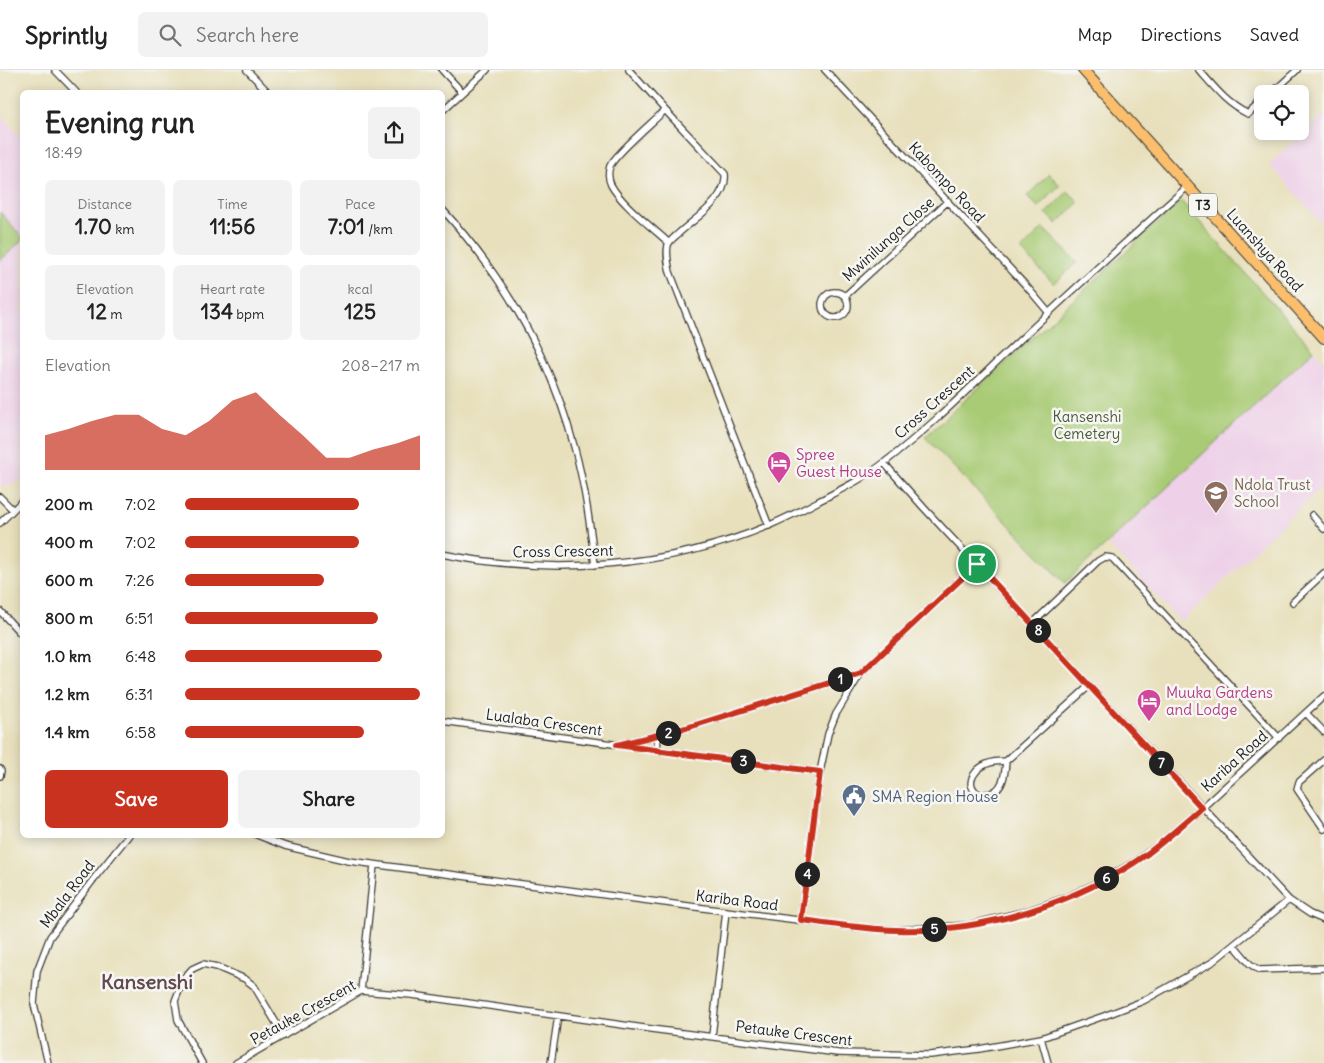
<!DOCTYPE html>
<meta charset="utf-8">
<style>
:root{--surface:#fff;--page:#f2f2f2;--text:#222;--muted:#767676;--line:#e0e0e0;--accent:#c8321e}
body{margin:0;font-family:Delius,sans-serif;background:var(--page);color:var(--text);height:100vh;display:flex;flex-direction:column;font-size:19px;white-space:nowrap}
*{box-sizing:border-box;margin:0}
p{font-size:16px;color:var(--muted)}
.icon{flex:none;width:28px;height:28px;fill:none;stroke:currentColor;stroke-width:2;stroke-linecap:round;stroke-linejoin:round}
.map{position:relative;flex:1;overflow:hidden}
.side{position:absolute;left:20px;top:20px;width:425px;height:748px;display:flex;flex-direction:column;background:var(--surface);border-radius:8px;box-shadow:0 2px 12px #0003}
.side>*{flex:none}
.buttons{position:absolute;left:1254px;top:15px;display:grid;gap:10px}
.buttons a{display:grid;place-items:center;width:55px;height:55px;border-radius:8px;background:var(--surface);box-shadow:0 2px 12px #0003;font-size:25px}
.pin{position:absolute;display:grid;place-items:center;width:42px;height:42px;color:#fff;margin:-21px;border:2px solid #fff;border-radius:50%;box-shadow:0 1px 5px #0007}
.km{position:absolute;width:25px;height:25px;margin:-12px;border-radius:50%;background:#222;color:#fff;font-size:14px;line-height:25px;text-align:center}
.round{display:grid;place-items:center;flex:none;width:52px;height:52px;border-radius:8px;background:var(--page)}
.summary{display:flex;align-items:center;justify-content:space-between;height:85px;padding:0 25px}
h1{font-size:28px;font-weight:700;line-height:38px}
.metrics{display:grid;grid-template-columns:repeat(3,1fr);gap:8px;height:85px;padding:5px 25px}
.metrics div{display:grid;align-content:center;border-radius:8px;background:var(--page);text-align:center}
.metrics b{font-size:21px;font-weight:700}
.metrics small{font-size:14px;font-weight:400}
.metrics p{font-size:14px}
.chart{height:140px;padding:10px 25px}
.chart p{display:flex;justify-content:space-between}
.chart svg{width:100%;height:90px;margin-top:5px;fill:var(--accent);opacity:.7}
.action{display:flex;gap:10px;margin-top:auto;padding:10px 25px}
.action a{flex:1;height:58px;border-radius:8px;background:var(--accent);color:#fff;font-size:20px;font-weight:700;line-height:58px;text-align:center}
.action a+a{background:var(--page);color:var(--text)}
ul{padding:0 25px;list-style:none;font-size:16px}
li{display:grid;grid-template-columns:80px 60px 1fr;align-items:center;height:38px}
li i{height:12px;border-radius:6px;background:var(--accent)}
header{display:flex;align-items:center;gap:30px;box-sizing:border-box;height:70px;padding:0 25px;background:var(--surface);border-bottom:1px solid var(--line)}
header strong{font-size:24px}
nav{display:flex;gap:28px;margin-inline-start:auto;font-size:18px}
.search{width:350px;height:45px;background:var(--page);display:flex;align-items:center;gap:12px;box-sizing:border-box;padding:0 18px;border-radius:8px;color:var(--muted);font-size:19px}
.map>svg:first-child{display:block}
.built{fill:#eed0e8}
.green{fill:#a9cb74;stroke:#627448}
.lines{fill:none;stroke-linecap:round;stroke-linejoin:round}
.street-casing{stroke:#3b3934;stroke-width:8}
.highway-casing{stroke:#3b3934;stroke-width:12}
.street{stroke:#fff;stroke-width:5.5}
.highway{stroke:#fabe6d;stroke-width:10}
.route-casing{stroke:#fff;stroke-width:10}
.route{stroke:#c8321e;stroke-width:6}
.labels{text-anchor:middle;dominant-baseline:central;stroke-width:5;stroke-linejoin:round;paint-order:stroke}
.shield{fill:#f6f6f2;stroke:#5d5d5c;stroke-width:1}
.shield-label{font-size:14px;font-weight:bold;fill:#1c1c1c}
.street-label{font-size:15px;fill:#1c1c1c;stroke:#f6f6f2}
.park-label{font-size:15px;fill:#4d593b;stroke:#f6f6f2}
.hotel-label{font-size:15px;fill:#b23c85;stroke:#f6f6f2;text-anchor:start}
.education-label{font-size:15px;fill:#785e54;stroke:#f6f6f2;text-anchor:start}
.service-label{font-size:15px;fill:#4e5e75;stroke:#f6f6f2;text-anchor:start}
.district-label{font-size:20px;font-weight:bold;fill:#634a52;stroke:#f6f6f2}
</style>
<header>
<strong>Sprintly</strong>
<div class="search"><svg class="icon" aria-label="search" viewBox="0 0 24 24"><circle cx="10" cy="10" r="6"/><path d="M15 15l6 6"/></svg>Search here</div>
<nav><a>Map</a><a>Directions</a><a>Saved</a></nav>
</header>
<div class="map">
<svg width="1324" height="993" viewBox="0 0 1324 993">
<rect width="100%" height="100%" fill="#f6f6f2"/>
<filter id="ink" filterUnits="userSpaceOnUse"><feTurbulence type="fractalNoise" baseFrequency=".02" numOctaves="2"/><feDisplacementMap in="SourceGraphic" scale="10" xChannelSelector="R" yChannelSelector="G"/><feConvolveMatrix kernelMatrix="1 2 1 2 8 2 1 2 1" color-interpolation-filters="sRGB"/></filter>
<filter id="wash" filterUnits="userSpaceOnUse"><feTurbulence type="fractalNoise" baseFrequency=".0096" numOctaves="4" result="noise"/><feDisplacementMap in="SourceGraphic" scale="20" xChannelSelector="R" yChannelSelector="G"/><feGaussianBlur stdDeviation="1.12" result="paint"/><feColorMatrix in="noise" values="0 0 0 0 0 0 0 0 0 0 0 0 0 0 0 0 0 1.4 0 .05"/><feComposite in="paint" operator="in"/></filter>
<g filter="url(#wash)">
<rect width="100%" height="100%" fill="#e8e0bc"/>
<path class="built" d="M0 44 22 68V410L0 417Z
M1324 45V156L1269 94Z
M1314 280 1324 292V414L1181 552 1107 473Z"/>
<path class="green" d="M1049 104 1060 115 1038 137 1027 126Z
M1068 121 1079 132 1057 154 1046 143Z
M1181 131 1314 280 1065 513 925 367Z
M0 142 22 167V170L0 191Z
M1043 158 1077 192 1054 214 1021 180Z"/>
</g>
<g filter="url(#ink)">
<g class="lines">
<defs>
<path id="street" d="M55 0 76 22
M247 0 268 22
M442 0 462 22
M629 0 665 40 725 104C728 129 695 148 679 163 675 167 670 170 668 175 666 184 668 193 670 202L769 456
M825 0 1028 218 1049 243
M1199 0C1215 18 1226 33 1248 44L1262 31
M1271 24 1297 0
M665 40C653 52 616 83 610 96 608 101 608 109 611 115 622 135 652 157 669 173
M442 41 487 0
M442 139C504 207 550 287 574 376 585 415 590 455 595 495
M822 235a13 13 0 1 1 26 0a13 13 0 1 1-26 0Z
M845 226 948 131
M884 393 924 438 1289 830
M0 427 13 440
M1312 445 1324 459
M0 453 22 431
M442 484C549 506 669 498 770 455 786 448 802 440 817 432 840 420 865 408 885 392 934 355 977 310 1022 268 1076 217 1131 167 1187 117
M1293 532 1324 503
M0 541 22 565
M1032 554 1098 491 1105 487 1112 488 1279 668
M1306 643 1324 662
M442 651 820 702
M621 674 686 658 861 603
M657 680 658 666
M1324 690 1299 712 1297 719 1324 759
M1006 691C1005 705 1003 723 986 724 982 725 978 724 975 721 965 711 977 698 987 694 993 691 999 691 1006 691L1089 616
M0 699 1 701 0 706
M257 765 285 776 349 791 726 841 862 858 897 860 969 855 1027 841 1067 827 1101 811 1136 791 1158 775 1202 738 1324 626
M801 850 820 702 828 664 836 644 861 603 977 494
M1234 875 1250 894 1259 900 1324 898
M361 921 374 795
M712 966 726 841
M1041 968 1048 993
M48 993 34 934 37 901 50 867 96 806 129 765
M202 993 178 950 175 931 184 908 192 899 203 894 217 897 245 909 254 916 284 966
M236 993 361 921 412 925 651 959 838 983 930 985 979 979 1041 968 1104 946 1143 931 1211 893 1289 830 1310 844 1324 850
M551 993 558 946"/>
<path id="highway" d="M1083 0 1324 268"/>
</defs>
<use href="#street" class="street-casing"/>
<use href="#highway" class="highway-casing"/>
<use href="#street" class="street"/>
<use href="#highway" class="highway"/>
</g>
</g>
<g class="lines" filter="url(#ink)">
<defs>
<path id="route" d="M977 494 1202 738C1184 753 1166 770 1147 784 1076 834 982 863 896 860 864 859 833 854 801 850L820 702 617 675 686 658 861 603Z"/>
</defs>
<use href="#route" class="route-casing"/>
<use href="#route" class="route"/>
</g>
<defs>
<symbol id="hotel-pin" viewBox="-11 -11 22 30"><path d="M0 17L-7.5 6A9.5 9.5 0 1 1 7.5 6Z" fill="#d1479c" stroke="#f6f6f2"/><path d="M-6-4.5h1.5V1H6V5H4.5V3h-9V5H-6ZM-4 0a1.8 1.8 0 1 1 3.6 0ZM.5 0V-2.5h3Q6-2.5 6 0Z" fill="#fff"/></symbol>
<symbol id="school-pin" viewBox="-11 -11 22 30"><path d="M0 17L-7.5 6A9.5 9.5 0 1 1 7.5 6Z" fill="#8d6e63" stroke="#f6f6f2"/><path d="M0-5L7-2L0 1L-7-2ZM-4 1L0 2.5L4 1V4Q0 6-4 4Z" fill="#fff"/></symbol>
<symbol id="civic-pin" viewBox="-11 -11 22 30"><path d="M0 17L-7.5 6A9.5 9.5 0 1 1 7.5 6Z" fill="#5c6f8a" stroke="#f6f6f2"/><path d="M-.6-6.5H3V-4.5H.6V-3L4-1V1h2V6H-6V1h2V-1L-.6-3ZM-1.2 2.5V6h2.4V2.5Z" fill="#fff"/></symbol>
</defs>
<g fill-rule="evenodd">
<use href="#hotel-pin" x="765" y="379" width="28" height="38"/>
<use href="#school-pin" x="1202" y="409" width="28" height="38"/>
<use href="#hotel-pin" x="1135" y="617" width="28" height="38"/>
<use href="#civic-pin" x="840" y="712" width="28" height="38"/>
</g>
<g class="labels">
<rect class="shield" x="1189" y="123.5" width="28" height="23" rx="4"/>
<g class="shield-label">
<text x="1203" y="135">T3</text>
</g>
<g class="street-label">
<text transform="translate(947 112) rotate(47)">Kabompo Road</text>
<text transform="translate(888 169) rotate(-42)">Mwinilunga Close</text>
<text transform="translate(1265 180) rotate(48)">Luanshya Road</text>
<text transform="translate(934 332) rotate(-42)">Cross Crescent</text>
<text transform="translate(563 481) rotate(-1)">Cross Crescent</text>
<text transform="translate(544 652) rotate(8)">Lualaba Crescent</text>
<text transform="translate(1234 691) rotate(-42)">Kariba Road</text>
<text transform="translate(67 824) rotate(-53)">Mbala Road</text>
<text transform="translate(737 830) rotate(7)">Kariba Road</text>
<text transform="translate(303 942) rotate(-29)">Petauke Crescent</text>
<text transform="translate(794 963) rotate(7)">Petauke Crescent</text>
</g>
<g class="park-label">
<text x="1087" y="346">Kansenshi<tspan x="1087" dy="17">Cemetery</tspan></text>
</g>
<g class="hotel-label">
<text x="796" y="384">Spree<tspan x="796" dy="17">Guest House</tspan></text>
<text x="1166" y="622">Muuka Gardens<tspan x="1166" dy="17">and Lodge</tspan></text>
</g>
<g class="education-label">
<text x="1234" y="414">Ndola Trust<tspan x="1234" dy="17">School</tspan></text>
</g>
<g class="service-label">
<text x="872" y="726">SMA Region House</text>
</g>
<g class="district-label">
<text x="147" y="911">Kansenshi</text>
</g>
</g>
</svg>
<div class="buttons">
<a><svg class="icon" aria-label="locate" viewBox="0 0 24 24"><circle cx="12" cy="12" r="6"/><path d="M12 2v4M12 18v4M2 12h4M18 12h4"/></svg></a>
</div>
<div class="pin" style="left:977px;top:494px;background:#1e9e55"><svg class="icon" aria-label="arrive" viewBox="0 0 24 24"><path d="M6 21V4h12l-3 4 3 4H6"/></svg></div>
<b class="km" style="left:840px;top:609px">1</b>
<b class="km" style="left:668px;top:663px">2</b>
<b class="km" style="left:743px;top:691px">3</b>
<b class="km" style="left:807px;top:804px">4</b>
<b class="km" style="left:934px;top:859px">5</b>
<b class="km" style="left:1106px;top:808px">6</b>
<b class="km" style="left:1161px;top:693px">7</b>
<b class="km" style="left:1038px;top:560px">8</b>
<section class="side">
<div class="summary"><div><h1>Evening run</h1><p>18:49</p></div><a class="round"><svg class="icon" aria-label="share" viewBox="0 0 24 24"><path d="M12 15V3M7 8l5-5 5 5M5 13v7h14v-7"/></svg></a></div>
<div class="metrics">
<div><p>Distance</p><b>1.70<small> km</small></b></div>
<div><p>Time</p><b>11:56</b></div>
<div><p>Pace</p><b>7:01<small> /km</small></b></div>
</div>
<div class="metrics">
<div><p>Elevation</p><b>12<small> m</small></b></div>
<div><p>Heart rate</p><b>134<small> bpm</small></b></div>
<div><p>kcal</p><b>125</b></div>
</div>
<div class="chart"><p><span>Elevation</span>208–217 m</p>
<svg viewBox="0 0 160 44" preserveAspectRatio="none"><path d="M0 44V27L10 24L20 20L30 17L40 17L50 24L60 27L70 20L80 10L90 6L100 17L110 27L120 38L130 38L140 34L150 31L160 27V44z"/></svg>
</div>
<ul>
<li><b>200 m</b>7:02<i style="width:74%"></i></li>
<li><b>400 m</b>7:02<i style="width:74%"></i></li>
<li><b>600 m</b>7:26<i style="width:59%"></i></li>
<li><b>800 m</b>6:51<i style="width:82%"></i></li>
<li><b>1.0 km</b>6:48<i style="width:84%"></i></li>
<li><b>1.2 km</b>6:31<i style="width:100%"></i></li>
<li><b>1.4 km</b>6:58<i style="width:76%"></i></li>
</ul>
<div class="action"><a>Save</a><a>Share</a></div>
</section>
</div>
